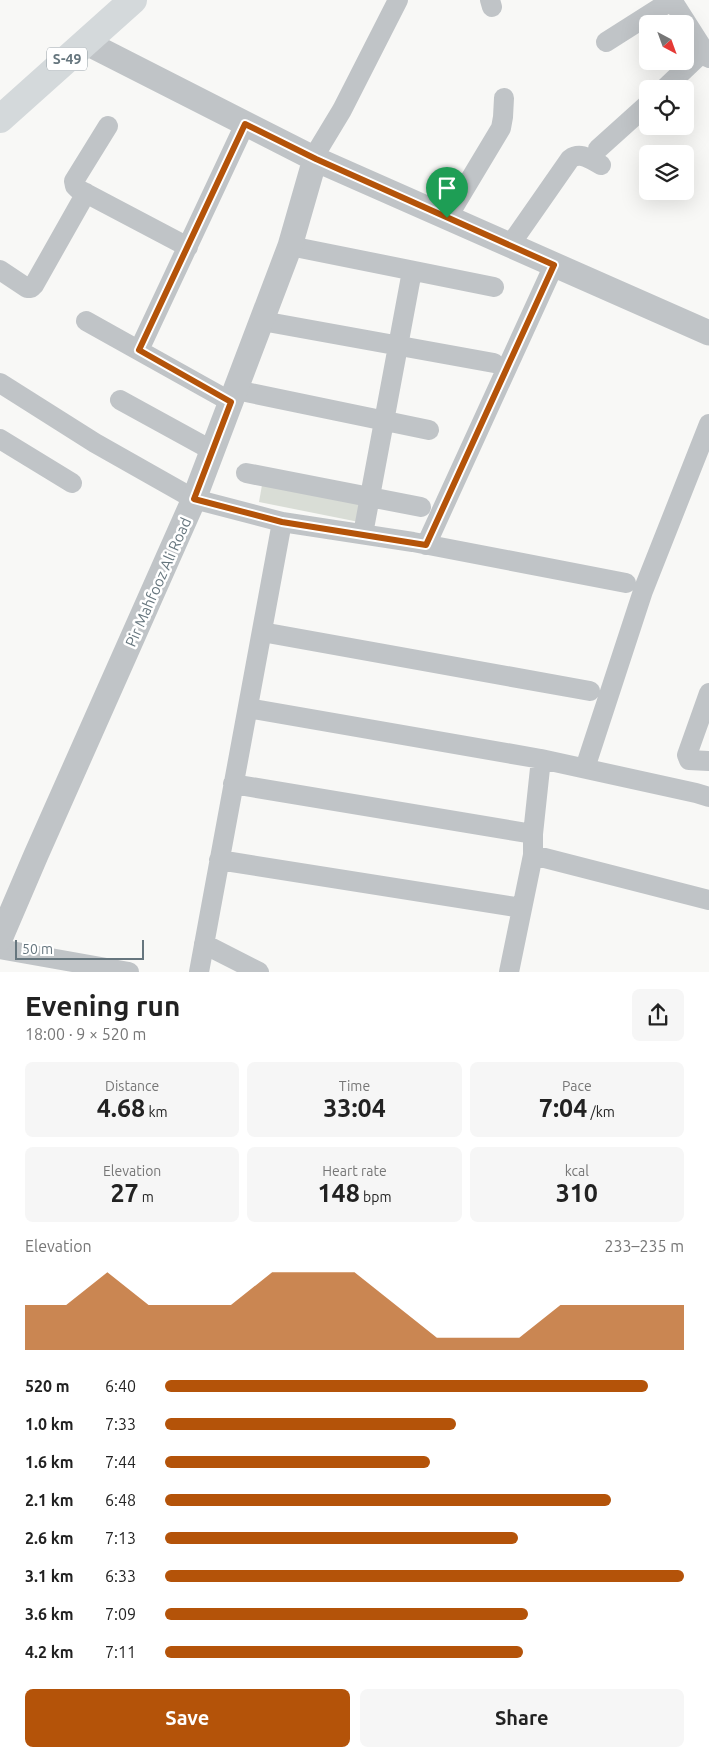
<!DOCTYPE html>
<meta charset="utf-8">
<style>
:root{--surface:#fff;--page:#f6f6f6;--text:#222;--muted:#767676;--accent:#b45309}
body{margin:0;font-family:Ubuntu,sans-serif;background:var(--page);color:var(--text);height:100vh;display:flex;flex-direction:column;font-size:19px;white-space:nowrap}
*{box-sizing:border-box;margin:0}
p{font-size:16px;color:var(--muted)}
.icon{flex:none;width:28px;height:28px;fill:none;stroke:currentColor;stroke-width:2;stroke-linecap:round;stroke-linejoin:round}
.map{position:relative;height:972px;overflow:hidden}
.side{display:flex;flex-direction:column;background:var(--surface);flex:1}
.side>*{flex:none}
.needle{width:32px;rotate:139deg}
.fabs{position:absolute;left:639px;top:15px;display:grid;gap:10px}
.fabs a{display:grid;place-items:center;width:55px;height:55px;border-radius:8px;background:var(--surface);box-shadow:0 5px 20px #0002;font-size:25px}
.scale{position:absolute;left:15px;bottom:12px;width:129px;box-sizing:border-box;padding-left:5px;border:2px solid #66767e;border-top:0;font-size:14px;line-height:18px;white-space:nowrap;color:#66767e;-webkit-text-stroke:4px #fff;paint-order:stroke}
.pin{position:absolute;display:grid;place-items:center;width:42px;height:42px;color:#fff;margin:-51px -21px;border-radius:50% 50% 50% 0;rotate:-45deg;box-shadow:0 0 5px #0007}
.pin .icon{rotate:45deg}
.round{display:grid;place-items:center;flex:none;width:52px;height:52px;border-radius:8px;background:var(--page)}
.overview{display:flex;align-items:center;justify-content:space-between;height:85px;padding:0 25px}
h1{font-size:28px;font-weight:600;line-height:38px}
.figures{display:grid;grid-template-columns:repeat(3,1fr);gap:8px;height:85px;padding:5px 25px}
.figures div{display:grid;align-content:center;border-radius:8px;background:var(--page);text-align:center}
.figures b{font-size:25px;font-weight:600}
.figures small{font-size:14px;font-weight:400}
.figures p{font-size:14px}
.chart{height:140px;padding:10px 25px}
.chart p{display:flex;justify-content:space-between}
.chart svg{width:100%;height:90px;margin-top:5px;fill:var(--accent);opacity:.7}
.action{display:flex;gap:10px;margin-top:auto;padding:10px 25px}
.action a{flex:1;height:58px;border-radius:8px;background:var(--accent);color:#fff;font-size:20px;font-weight:600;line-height:58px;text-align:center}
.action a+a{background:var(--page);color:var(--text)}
ul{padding:0 25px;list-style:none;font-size:16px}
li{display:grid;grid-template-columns:80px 60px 1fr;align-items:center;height:38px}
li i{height:12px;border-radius:6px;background:var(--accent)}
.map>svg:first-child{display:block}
.green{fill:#d9ddd6}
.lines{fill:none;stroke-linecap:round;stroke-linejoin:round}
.minor{stroke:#c0c4c7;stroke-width:20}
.tertiary{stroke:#c0c4c7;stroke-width:25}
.primary{stroke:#d4d9db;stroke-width:28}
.route-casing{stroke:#fff;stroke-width:10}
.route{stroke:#b45309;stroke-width:6}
.labels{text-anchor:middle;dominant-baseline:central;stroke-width:5;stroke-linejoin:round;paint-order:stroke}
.shield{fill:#fff;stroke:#949fa5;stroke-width:1}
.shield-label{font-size:14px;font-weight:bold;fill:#66767e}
.street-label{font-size:15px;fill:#66767e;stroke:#fff}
</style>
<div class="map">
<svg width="709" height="972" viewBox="0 0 709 972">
<rect width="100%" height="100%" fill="#f8f8f6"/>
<path class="green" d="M262 485 368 506 364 523 259 502Z"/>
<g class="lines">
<path class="minor" d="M490 0 492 7
M672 0 709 58
M606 42 672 0
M664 89 704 51
M108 126 74 181 75 186 78 189 188 247
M598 149 648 104
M313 158 342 110 398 0
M447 218 501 128 503 117 504 98
M510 245 570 159C581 151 591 160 601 165
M290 246 494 287
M0 270 27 288H31L34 285 86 193
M86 321 231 402
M262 321 494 363
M139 350 245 124
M0 383 95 443 194 499 282 522 413 542 626 583
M236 390 429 430
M120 400 213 451
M0 439 72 483
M246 473 421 507
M363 534 412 271
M426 545 554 265
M262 632 590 691
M709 693 687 755 689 760 709 761
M248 708 541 759 696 793 709 797
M585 768 643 591 709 424
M233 784 533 834
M533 855 709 900
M219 860 522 908
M204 944 259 972
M0 949 129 972
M199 972 282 522
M509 972 533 855V834L541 759"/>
<path class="tertiary" d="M85 42 315 159 709 333
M0 939 36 855 194 499 290 246 315 159"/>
<path class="primary" d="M0 119 133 0"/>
</g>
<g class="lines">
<defs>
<path id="route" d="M245 124 316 159 554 265 426 545 282 522 194 499 231 402 139 350Z"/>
</defs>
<use href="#route" class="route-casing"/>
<use href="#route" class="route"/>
</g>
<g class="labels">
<rect class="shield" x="47" y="47.5" width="40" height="23" rx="4"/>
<g class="shield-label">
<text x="67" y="59">S-49</text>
</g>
<g class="street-label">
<text transform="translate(158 582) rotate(-66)">Pir Mahfooz Ali Road</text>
</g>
</g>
</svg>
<div class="fabs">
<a><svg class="needle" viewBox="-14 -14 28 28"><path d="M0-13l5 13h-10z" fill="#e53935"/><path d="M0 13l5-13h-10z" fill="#767676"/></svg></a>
<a><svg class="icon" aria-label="locate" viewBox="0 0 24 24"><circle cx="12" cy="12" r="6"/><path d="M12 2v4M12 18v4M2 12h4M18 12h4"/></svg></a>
<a><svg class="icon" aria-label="layers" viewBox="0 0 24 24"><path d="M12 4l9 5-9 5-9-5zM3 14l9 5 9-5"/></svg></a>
</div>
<div class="scale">50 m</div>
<div class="pin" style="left:447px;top:218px;background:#1e9e55"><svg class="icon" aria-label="arrive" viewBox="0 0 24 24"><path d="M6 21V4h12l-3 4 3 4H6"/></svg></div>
</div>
<section class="side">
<div class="overview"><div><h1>Evening run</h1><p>18:00 · 9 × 520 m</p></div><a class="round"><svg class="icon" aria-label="share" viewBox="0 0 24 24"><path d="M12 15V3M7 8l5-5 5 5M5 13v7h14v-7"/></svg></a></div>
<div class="figures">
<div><p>Distance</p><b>4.68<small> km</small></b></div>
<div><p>Time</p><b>33:04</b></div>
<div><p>Pace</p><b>7:04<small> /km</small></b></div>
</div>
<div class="figures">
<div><p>Elevation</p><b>27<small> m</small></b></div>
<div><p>Heart rate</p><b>148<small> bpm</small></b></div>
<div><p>kcal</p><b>310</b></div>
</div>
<div class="chart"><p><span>Elevation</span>233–235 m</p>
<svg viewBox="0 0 160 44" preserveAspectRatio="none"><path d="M0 44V22L10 22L20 6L30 22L40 22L50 22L60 6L70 6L80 6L90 22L100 38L110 38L120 38L130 22L140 22L150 22L160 22V44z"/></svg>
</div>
<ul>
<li><b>520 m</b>6:40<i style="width:93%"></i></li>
<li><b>1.0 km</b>7:33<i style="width:56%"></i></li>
<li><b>1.6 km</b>7:44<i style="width:51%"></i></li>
<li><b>2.1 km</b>6:48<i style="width:86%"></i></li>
<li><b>2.6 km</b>7:13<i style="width:68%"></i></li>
<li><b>3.1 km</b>6:33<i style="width:100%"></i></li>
<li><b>3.6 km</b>7:09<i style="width:70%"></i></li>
<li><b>4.2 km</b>7:11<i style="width:69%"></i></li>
</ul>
<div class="action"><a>Save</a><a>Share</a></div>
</section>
